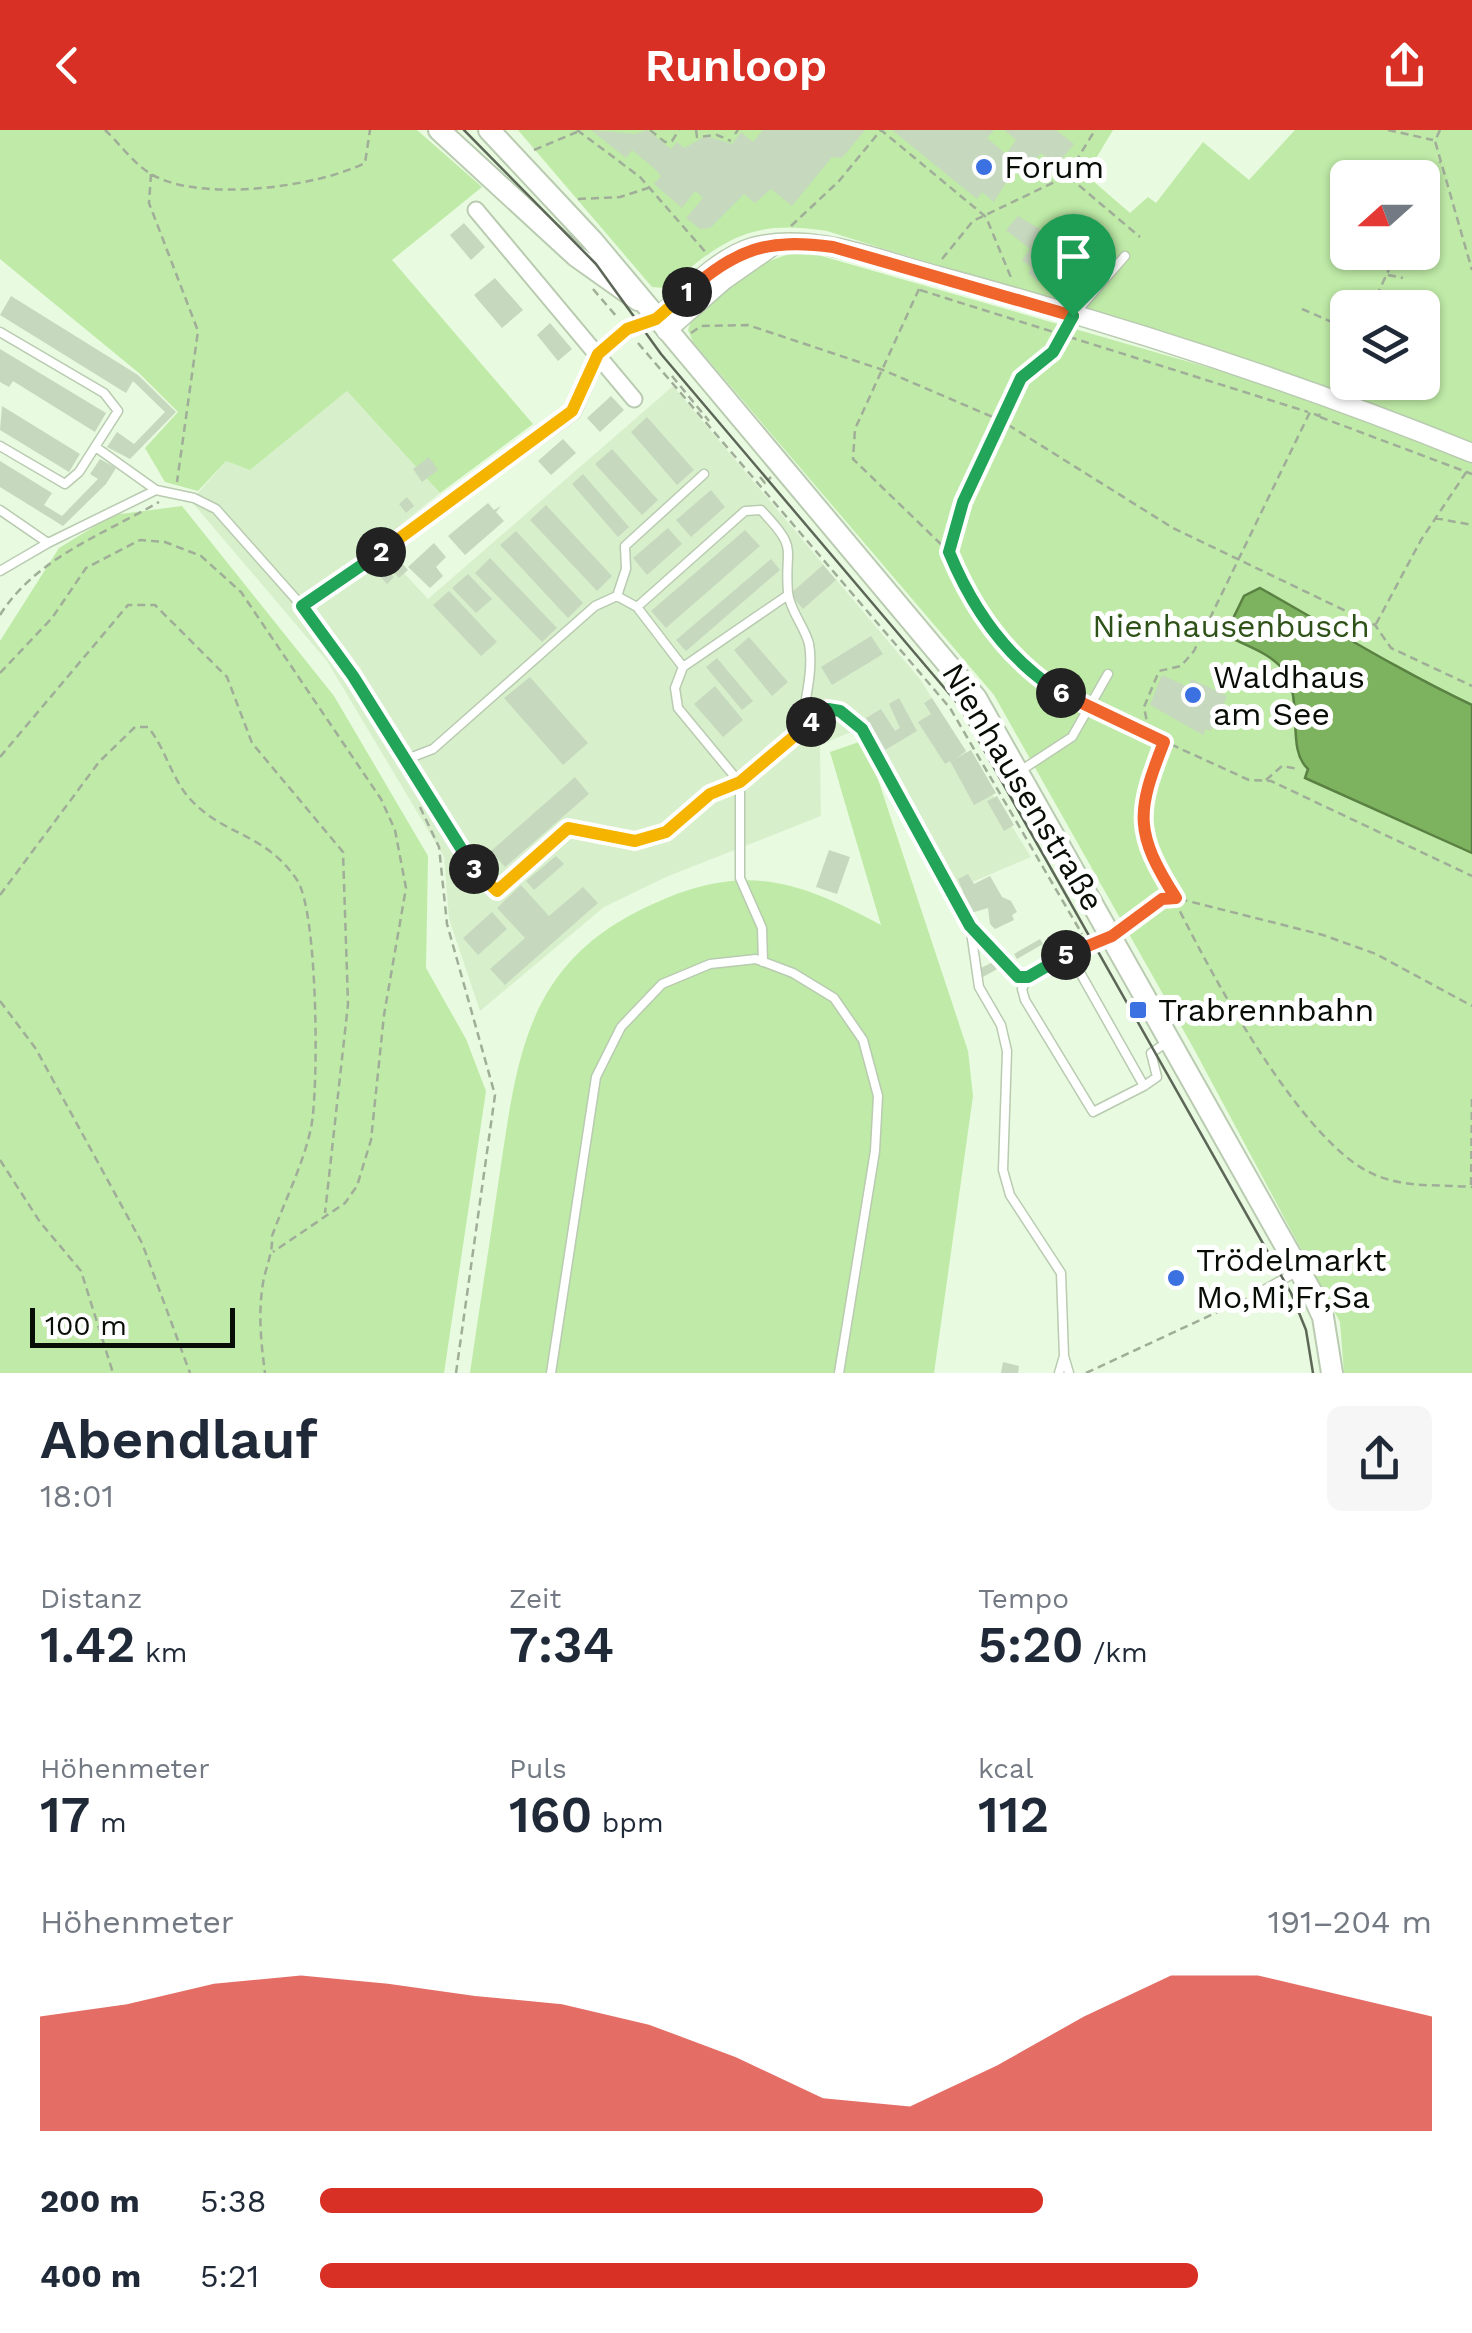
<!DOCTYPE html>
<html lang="de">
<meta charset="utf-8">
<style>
:root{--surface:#fff;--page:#f6f6f7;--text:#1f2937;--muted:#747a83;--accent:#d93025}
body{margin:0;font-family:"Work Sans",sans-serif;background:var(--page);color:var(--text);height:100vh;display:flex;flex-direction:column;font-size:38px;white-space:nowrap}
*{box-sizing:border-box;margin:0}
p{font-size:32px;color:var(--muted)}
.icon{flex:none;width:55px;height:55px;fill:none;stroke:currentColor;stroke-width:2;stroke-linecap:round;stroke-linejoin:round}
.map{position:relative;height:1243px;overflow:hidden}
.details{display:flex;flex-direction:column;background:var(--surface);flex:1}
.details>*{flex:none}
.needle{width:65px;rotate:249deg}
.fabs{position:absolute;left:1330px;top:30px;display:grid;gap:20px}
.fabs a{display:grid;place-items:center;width:110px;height:110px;border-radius:15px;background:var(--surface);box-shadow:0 2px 8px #0004;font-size:50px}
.scale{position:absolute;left:30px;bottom:25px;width:205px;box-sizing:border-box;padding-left:10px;border:5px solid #080d05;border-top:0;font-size:28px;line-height:35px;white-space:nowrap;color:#080d05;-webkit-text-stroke:8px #fff;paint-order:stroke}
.pin{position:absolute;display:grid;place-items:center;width:85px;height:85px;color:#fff;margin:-102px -42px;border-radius:50% 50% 50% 0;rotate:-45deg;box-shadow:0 0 10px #0007}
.pin .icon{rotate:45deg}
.km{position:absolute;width:50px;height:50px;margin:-25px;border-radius:50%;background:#222;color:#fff;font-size:28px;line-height:50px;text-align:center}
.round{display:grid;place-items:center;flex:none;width:105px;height:105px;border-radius:15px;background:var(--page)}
.overview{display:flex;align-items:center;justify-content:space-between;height:170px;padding:0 40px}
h1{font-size:55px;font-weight:600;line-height:75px}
.stats{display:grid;grid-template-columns:repeat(3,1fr);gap:15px;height:170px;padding:10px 40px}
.stats div{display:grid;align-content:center}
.stats b{font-size:50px;font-weight:600}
.stats small{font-size:28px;font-weight:400}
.stats p{font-size:28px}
.chart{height:280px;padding:20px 40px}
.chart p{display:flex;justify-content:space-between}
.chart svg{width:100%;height:180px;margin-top:10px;fill:var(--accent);opacity:.7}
ul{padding:0 40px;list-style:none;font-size:32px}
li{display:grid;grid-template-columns:160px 120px 1fr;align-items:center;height:75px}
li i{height:25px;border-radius:12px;background:var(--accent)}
header{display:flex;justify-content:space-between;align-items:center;height:130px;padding:0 40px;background:var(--accent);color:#fff;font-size:45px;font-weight:600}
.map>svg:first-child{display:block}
.built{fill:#d8efcc}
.green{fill:#bfeaa7;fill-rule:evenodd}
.water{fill:#7db35e;stroke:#5a8143;stroke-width:2.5}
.building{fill:#c6d8bd}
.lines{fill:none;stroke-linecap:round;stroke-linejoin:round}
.service-casing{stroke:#b9cbb0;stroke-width:11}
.minor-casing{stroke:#b9cbb0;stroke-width:19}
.tertiary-casing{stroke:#b9cbb0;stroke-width:21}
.secondary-casing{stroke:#b9cbb0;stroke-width:24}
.path{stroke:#a0ae99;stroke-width:2.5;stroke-dasharray:8 5;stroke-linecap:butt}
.service{stroke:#fff;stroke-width:8}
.minor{stroke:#fff;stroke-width:15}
.tertiary{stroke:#fff;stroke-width:18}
.secondary{stroke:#fff;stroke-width:20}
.tram{stroke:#5d6758;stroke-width:2.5}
.split-1-casing{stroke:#fff;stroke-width:20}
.split-2-casing{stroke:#fff;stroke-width:20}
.split-3-casing{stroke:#fff;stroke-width:20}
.split-4-casing{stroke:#fff;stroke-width:20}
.split-5-casing{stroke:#fff;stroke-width:20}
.split-6-casing{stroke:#fff;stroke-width:20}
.split-7-casing{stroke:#fff;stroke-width:20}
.split-1{stroke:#f0652b;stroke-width:12}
.split-2{stroke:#f5b400;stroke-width:12}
.split-3{stroke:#22a559;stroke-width:12}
.split-4{stroke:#f5b400;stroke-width:12}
.split-5{stroke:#22a559;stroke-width:12}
.split-6{stroke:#f0652b;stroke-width:12}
.split-7{stroke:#22a559;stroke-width:12}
.poi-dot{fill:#3b71e1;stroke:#fff;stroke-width:4}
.labels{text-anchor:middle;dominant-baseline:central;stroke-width:10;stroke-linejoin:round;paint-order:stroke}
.poi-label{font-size:32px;fill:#080d05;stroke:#fff;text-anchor:start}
.park-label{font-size:32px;fill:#2f5218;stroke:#fff}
.street-label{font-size:32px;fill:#080d05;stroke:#fff}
</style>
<header><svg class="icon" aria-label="back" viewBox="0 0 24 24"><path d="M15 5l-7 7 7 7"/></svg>Runloop<svg class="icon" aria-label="share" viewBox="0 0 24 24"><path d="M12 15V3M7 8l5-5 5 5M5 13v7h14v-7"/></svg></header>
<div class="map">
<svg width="1472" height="1243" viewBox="0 0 1472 1243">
<rect width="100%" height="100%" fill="#e8fadf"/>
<path class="built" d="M673 256 920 549 1031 727 944 764 863 597 820 615 821 686 666 747 604 777 480 881 449 789 444 727 327 531 191 371 226 331 250 340 347 261 440 363 377 414 428 469Z"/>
<path class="green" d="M0 0H417L482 57 392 130 533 294 440 363 347 261 250 340 226 331 198 361 165 352 145 318 178 282 139 243 0 129Z
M518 0H1113L1086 45 1130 83 1148 67 1156 73 1203 12 1249 50 1295 0H1472V315L1325 256 827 101C750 88 721 111 666 158L652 157ZM1348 48H1422V122H1348ZM1348 178H1422V252H1348Z
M804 121 1318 269 1472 328V1243H1344L1340 1192 1194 919 994 565 693 212 688 200C702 161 764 127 804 121Z
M182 376 334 566 428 726 426 838 466 909 486 961 444 1243H0V511L59 418 113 385Z
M865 610 968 921 973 966 934 1243H470C479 1180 489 1118 498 1055 517 930 523 832 653 774 744 732 797 750 881 795L830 622Z"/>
<path class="water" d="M1260 458C1331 498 1398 540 1472 575V723L1305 648 1308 639C1284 617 1307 567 1280 536 1267 522 1242 514 1225 505L1244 466Z"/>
<path class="building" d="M591 0 635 4 647 0 671 19 677 12 684 18 706 6 732 14 741 2 753 12 763 0H865L842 28 832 27 792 76 771 59 755 73 744 64 710 98 700 99 686 88 703 68 695 61 682 78 654 54 661 46 655 39 632 20 626 28Z
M892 0H994L987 8 1006 24 1016 10 1004 0H1056L1074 14 1056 36 1041 23 1023 45 1015 38 994 72 982 62 977 69Z
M1018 86 1040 99 1037 110 1046 121 1043 126 1053 135 1060 125 1073 131 1058 150 1047 142 1039 152 1028 143 1032 138 1022 130 1030 119 1006 100Z
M464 93 485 117 471 130 450 105Z
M495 148 523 180 502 198 474 165Z
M11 166 138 245 176 282 130 329 107 317 117 302 134 314 165 282 133 251 126 263 0 185Z
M550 193 572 219 558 231 537 205Z
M0 219 106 283 95 302 13 251 9 257 0 252Z
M611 266 624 280 600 302 587 288Z
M2 276 80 324 69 342 0 300Z
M647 287 694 340 677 355 631 302Z
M563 309 576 323 551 345 538 331Z
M612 319 658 370 642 385 595 334Z
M429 327 438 340 422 352 413 339Z
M100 329 116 338 106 354 63 396 0 357V331L52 363 44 375 62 386 98 349 90 344Z
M583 344 629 397 618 407 572 354Z
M711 360 725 377 691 407 676 390Z
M407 367 414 376 406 383 399 374Z
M488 373 494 380 501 376 496 382 504 391 465 425 448 406Z
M546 375 612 446 597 461 530 390Z
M668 398 682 414 647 445 633 428Z
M745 400 760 416 666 498 651 481Z
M516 401 583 473 568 488 500 415Z
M434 413 446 427 436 437 443 446 430 458 408 437Z
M490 428 557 498 542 512 475 443Z
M771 429 780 440 686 521 676 510Z
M400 431 408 440 399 448 391 439Z
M383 435 394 447 387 454 376 442Z
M823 435 836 450 803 479 790 464Z
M468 444 492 469 476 483 452 458Z
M449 461 497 512 481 526 433 475Z
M871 506 883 524 832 555 821 537Z
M749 507 788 552 772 566 734 520Z
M717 528 753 571 742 580 706 537Z
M1162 545 1188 557 1191 549 1227 566 1211 601 1206 599 1203 605 1150 575Z
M530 547 588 613 563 635 504 568Z
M715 556 743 590 723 607 694 574Z
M899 568 917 601 885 620 866 588 881 579 895 601 900 598 889 574Z
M932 568 966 621 955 629 971 620 996 663 974 675 950 631 945 634 918 592 931 584 924 573Z
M575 647 589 664 505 737 491 721Z
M997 666 1014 695 1004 701 987 671Z
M829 720 850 727 837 764 816 757Z
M556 726 564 734 534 760 526 751Z
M968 744 974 754 990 746 1002 767 1011 771 1017 782 1012 785 1014 790 995 799 990 794 988 778 971 783 958 749Z
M521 755 549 786 583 757 598 773 505 855 490 839 525 808 497 778Z
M492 782 507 799 478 825 463 808Z
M1040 809 1043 814 1017 829 1014 824Z
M995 831 999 838 983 847 979 839Z
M1003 1232 1019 1236 1018 1243H1001Z"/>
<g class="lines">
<defs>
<path id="service" d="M1076 182 1125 126
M0 202 104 263 118 281 79 342 65 354 0 316
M97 318 156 360
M0 380 48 413 0 441
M48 413 156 360 194 368 216 379 302 476 407 629 464 729 497 761 567 698 635 711 666 702 709 664 740 653 828 579 840 581 861 599 970 795 979 857 1001 895 1007 921 1003 1040 1010 1065 1061 1143 1064 1226 1059 1243
M617 466 626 439 625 416 704 344
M302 476 384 419
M637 477 745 381 761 380C800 421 784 415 788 463 790 481 805 497 809 514 814 541 804 573 801 600
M683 537 788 465
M407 629 433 619 595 476 617 466 637 477 683 537 675 558 678 578 740 653V748L762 798 763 832
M1020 641 1072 607 1108 544
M970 795 1018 847H1028L1081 816 1108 808
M1028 847 1022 859 1025 870 1093 982 1144 956 1069 823
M1144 956 1157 947 1151 923 1166 913
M1262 1161 1298 1141
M1064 1226 1069 1243
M551 1243 596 947 621 897 662 854 710 834 756 829 793 843 834 868 863 910 878 966 875 1021 839 1243"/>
<path id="minor" d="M476 80 634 269
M384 419 573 281 598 224 627 199 656 189"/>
<path id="tertiary" d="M656 189C685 164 716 128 753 117 814 101 881 131 939 146 1120 195 1298 252 1472 323
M666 201 723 151 773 116"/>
<path id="secondary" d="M439 0 576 126 638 170
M489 0 592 110 976 568 1312 1163 1323 1187 1332 1243"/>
</defs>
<use href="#service" class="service-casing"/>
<use href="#minor" class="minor-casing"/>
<use href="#tertiary" class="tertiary-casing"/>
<use href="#secondary" class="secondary-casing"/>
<path class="path" d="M105 0C119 13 134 34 151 44 199 73 317 57 365 33L370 0
M577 0 640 47 708 125
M650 0 665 12 672 11 679 0
M696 0 697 7 717 5 731 11
M1388 0 1433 10
M1440 0 1435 11 1472 140
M735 4 738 0
M534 20 577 2
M151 44 149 73 198 201 177 352
M1069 47 1140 107
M1422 68 1440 32
M578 69 620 67 648 58
M791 96 839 51 881 0 986 87 1012 150
M942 129 973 91 1067 46 1095 0
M1388 145 1403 148
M593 159 617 187
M919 159 855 299 853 329 949 422 979 481 1011 521 1043 551 1079 572
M920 160 1308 282
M1375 171 1387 178
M1371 178 1397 122
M1302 179 1348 199
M691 203 701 196 748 195 883 240 1002 291 1173 398 1375 495 1391 518 1472 556
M638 213 950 578 1082 804
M672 246 709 291
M1335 252 1348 226
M1320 287 1472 344
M760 347 765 353 771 347
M1435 388 1472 395
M950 420 963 372 1021 248 1053 222 1068 198
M0 485C36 428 102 405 159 372
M1376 494 1421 410 1469 338
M0 543 52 488 86 438 140 410 165 412 201 426 241 462 381 669 395 700 406 758 384 885 371 1010 357 1056 345 1073 273 1122
M1100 582 1249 650 1271 651 1472 746
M1149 602 1144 577 1159 541 1181 536 1194 521 1310 282 1319 286 1321 281
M1164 611 1142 675 1147 711C1183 795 1288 999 1367 1041 1401 1059 1436 1054 1472 1057
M0 627 128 475H155L227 547 252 613 343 722 348 874 325 1083
M1266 650 1282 636 1298 639
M420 677 439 717 447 794 495 965 456 1243
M0 765 99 632 135 597H148C167 620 172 653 195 674 229 707 266 704 297 750 318 781 319 959 311 998 303 1035 285 1070 272 1106 273 1123 266 1136 263 1153 258 1183 261 1213 265 1243
M1124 797 1162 769 1176 768 1323 805 1376 824 1472 876
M0 871 36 919 142 1113 190 1243
M0 1030 40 1092 81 1141 113 1243
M1471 1055 1472 968
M1086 1243 1252 1166"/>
<use href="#service" class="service"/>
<use href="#minor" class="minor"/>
<use href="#tertiary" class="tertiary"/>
<use href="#secondary" class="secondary"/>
<path class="tram" d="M464 0 596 134 661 224 958 574 1291 1163 1306 1200 1313 1243"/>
</g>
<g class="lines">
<defs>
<path id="split-1" d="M687 162C738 119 765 108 833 117L1073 186"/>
<path id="split-2" d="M381 422 572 281 598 224 627 199 656 189 687 162"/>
<path id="split-3" d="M381 422 302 476 353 546 474 739"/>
<path id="split-4" d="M474 739 497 761 568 698 635 711 666 702 710 664 740 652 811 592"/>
<path id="split-5" d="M811 592 828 579 840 581 862 599 970 796 1018 847H1028L1066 825"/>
<path id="split-6" d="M1061 563 1164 612C1136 683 1134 702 1176 768L1162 769 1112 806 1066 825"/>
<path id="split-7" d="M1061 563C1008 530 972 478 949 422L963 372 1021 248 1053 222 1073 186"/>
</defs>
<use href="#split-1" class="split-1-casing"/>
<use href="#split-2" class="split-2-casing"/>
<use href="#split-3" class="split-3-casing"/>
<use href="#split-4" class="split-4-casing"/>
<use href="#split-5" class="split-5-casing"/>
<use href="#split-6" class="split-6-casing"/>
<use href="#split-7" class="split-7-casing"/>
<use href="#split-1" class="split-1"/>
<use href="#split-2" class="split-2"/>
<use href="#split-3" class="split-3"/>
<use href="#split-4" class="split-4"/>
<use href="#split-5" class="split-5"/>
<use href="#split-6" class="split-6"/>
<use href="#split-7" class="split-7"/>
</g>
<g class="poi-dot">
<circle cx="984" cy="37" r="10"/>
<circle cx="1193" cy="565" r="10"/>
<rect x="1128" y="870" width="20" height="20" rx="5"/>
<circle cx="1176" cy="1148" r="10"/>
</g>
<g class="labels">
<g class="poi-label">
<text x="1004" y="37">Forum</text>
<text x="1213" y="547">Waldhaus<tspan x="1213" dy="37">am See</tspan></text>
<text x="1158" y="880">Trabrennbahn</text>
<text x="1196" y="1130">Trödelmarkt<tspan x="1196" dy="37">Mo,Mi,Fr,Sa</tspan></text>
</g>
<g class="park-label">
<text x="1231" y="496">Nienhausenbusch</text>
</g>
<g class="street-label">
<text transform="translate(1023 657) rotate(59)">Nienhausenstraße</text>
</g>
</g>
</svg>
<div class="fabs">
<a><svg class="needle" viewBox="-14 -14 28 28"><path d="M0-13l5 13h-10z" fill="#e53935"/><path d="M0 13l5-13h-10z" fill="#747a83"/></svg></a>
<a><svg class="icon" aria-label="layers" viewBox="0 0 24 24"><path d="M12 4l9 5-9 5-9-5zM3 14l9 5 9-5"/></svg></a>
</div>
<div class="scale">100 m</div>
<div class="pin" style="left:1073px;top:186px;background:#1e9e55"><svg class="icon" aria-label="arrive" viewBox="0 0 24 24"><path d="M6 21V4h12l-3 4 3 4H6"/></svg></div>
<b class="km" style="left:687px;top:162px">1</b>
<b class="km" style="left:381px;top:422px">2</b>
<b class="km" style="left:474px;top:739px">3</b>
<b class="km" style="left:811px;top:592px">4</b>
<b class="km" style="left:1066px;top:825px">5</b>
<b class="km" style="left:1061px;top:563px">6</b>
</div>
<section class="details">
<div class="overview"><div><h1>Abendlauf</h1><p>18:01</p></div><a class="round"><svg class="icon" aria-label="share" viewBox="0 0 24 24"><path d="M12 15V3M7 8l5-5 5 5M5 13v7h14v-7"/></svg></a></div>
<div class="stats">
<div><p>Distanz</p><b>1.42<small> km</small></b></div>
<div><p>Zeit</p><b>7:34</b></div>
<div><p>Tempo</p><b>5:20<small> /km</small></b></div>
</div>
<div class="stats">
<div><p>Höhenmeter</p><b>17<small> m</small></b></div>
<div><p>Puls</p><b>160<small> bpm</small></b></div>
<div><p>kcal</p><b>112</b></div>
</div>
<div class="chart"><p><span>Höhenmeter</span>191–204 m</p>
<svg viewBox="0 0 160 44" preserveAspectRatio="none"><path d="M0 44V16L10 13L20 8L30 6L40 8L50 11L60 13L70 18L80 26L90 36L100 38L110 28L120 16L130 6L140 6L150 11L160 16V44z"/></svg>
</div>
<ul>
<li><b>200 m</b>5:38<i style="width:65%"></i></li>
<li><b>400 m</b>5:21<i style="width:79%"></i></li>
</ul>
</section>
